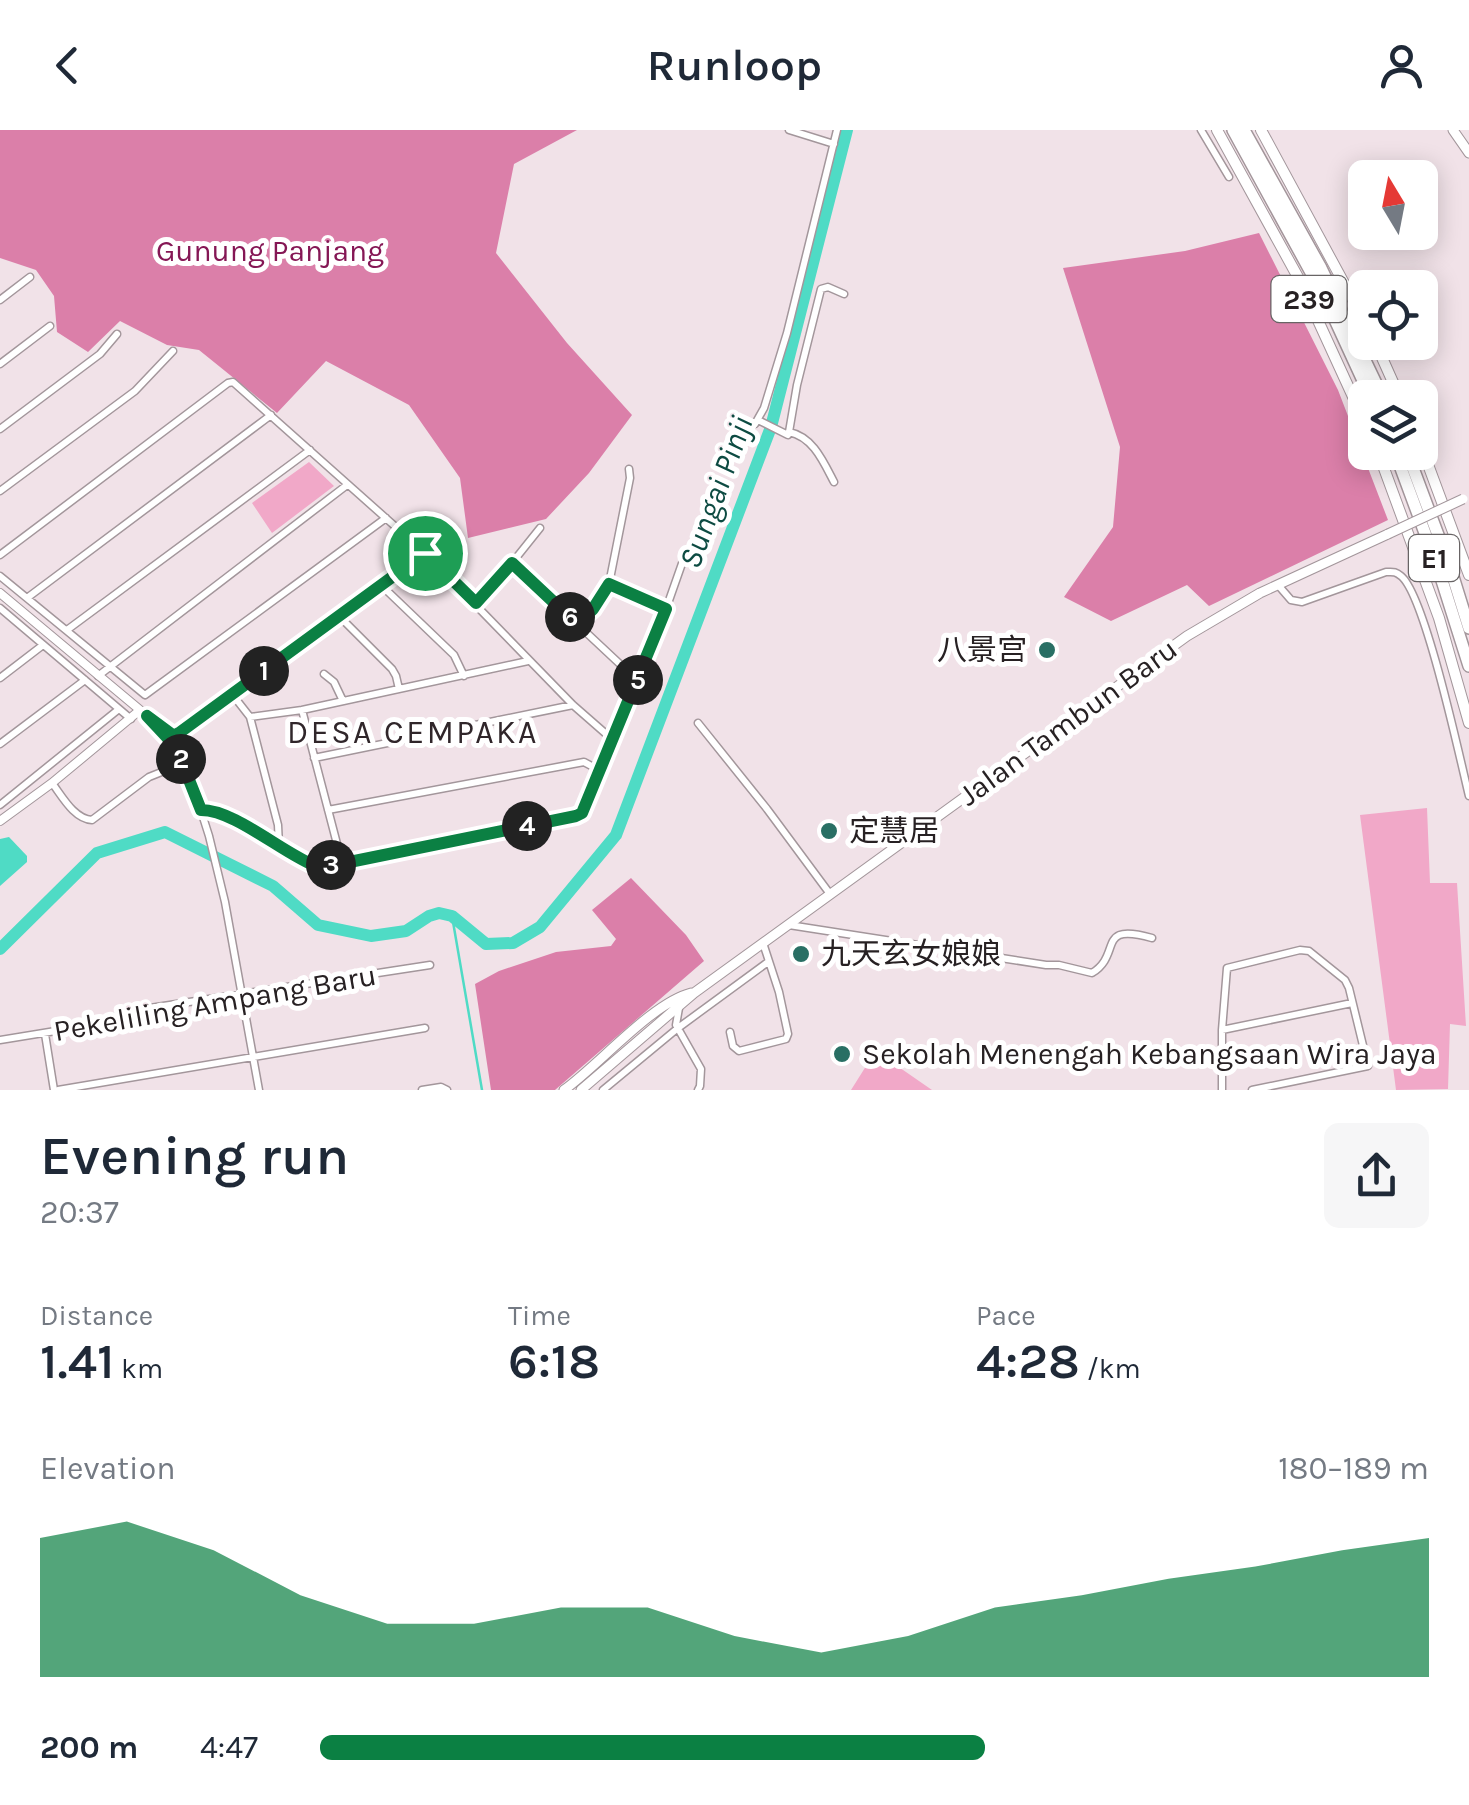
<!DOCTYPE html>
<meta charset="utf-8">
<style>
:root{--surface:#fff;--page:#f6f6f7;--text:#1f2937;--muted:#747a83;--accent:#0b8043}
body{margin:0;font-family:Karla,"Noto Sans SC",sans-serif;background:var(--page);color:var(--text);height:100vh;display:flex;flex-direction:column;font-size:38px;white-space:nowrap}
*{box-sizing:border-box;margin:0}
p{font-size:32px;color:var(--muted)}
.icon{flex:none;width:55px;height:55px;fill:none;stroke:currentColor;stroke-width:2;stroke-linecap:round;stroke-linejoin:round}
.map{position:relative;height:960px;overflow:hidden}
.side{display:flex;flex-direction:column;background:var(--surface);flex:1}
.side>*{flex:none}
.needle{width:65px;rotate:350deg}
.controls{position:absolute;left:1348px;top:30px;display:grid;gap:20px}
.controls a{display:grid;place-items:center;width:90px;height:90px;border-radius:15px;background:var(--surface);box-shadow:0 5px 25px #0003;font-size:50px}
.pin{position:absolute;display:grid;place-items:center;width:85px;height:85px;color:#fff;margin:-42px;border:5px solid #fff;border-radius:50%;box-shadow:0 2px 10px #0007}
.km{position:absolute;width:50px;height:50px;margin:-25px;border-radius:50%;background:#222;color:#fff;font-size:28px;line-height:50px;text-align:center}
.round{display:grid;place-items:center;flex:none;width:105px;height:105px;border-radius:15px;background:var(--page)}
.headline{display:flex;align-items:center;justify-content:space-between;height:170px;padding:0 40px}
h1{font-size:55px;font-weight:600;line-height:75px}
.figures{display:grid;grid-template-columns:repeat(3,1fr);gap:15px;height:170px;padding:10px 40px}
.figures div{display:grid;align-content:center}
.figures b{font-size:50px;font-weight:600}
.figures small{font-size:28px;font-weight:400}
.figures p{font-size:28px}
.chart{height:280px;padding:20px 40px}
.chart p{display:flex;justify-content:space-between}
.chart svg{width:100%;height:180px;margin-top:10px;fill:var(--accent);opacity:.7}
ul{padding:0 40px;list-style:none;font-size:32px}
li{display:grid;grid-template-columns:160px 120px 1fr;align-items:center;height:75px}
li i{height:25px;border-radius:12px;background:var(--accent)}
header{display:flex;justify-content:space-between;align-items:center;height:130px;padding:0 40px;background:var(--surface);font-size:45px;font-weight:600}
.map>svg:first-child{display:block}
.green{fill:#f1a8c8}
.forest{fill:#db7fa9}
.water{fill:#4fdbc5}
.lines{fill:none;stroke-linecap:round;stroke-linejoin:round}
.stream{stroke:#4fdbc5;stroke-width:2.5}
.river{stroke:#4fdbc5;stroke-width:12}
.minor-casing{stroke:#a3969b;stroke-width:9}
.tertiary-casing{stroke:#a3969b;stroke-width:10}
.secondary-casing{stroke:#a3969b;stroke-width:11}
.primary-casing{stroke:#a3969b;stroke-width:12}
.motorway-casing{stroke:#a3969b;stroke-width:14}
.minor{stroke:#fff;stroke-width:6}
.tertiary{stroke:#fff;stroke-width:8}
.secondary{stroke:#fff;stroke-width:9}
.primary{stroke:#fff;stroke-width:10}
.motorway{stroke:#fff;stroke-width:11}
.secondary-bridge-casing{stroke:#a3969b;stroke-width:11;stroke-linecap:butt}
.secondary-bridge{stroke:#fff;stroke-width:9}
.route-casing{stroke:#fff;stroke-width:20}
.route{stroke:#0b8043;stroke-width:12}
.poi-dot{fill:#296f64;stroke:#fff;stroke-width:4}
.labels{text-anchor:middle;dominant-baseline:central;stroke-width:10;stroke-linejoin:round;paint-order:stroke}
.shield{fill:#fff;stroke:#686465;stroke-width:2.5}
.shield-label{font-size:28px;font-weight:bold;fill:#272123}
.park-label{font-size:30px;fill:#851755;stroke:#fff}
.poi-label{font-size:30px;fill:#272123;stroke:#fff;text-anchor:start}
.street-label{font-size:30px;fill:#272123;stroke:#fff}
.water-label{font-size:32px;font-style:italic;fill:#0d4b42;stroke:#fff}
.neighbourhood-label{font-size:32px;letter-spacing:2.5px;fill:#30262a;stroke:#fff}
</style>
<header><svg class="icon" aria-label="back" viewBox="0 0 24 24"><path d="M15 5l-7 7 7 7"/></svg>Runloop<svg class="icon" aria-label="person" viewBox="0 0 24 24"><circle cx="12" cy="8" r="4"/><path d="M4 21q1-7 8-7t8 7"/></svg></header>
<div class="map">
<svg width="1469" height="960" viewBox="0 0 1469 960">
<rect width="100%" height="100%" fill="#f1e2e8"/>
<path class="green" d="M309 332 334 356 272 403 252 373Z
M1427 678 1430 753H1457L1466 896 1450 894 1448 959 1396 960 1360 685Z
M868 933H893L932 960H851Z"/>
<path class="forest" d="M0 0H577L514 34 496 123 567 213 632 285 589 343 546 389 468 408 460 348 409 275 326 231 277 283 199 220 167 215 120 191 88 222 57 202 54 166 36 140 0 128Z
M1259 103 1338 260 1388 390 1209 476 1187 455 1111 491 1064 467 1113 397 1120 317 1063 138 1185 121Z
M631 748 686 805 704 831 555 960H491L475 854 499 841 556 822 611 816 616 809 592 780Z"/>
<path class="water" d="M9 707 27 726V732L0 756V709Z"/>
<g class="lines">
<path class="stream" d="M452 786 482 960"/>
<path class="river" d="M0 819 97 723 165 702 273 756 318 795 371 806 406 801 429 786 439 783 452 786 486 814 513 813 540 797 616 705 771 297 847 0"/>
<defs>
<path id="minor" d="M789 0 834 14
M1201 0 1229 47
M0 170 30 147
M0 234 50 196
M758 290 788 305 789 302C813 307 823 331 834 352
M755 294 764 278 787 203 837 0
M0 299 100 224 117 204
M789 302 797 255 821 159 828 157 844 164
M0 361 135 261 173 221
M0 425 228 253 233 252 425 423 573 575 613 610
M512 433 638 551
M0 446 145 565 386 388
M609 454 666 479
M381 455 454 525 464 546
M1278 455 1291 470 1302 472 1386 442C1393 442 1395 441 1401 446 1425 465 1460 629 1469 666
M27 468 271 285
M475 473 512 433 540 398
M0 478 131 589
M339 486 392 539 396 546 399 559
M577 494 593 479 609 454 630 348 629 339
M67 500 310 320
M324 544 334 552 343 571
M98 546 347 355
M0 548 43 515
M232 564 250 587 278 695 279 716
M140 580 174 605 181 613 189 631 196 665 209 706 225 772 259 960
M302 580 342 733
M250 587 302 580 528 531
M150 591 176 617 192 660
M698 593 767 679 830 764
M174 605 425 423
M0 614 85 550
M314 628 573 575
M52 653C62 666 74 689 92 690L149 647 189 631
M0 675 119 579
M201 680C236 680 284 725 320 738L576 686 582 683 585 676 666 479 685 425
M328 680 584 632 599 640
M789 795 1046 835H1059L1092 843C1123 824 1095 792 1152 808
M679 878 676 895 701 939 700 956 698 960
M1222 900 1352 873
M730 902 733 916 739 921 786 909 788 904 779 862 763 813
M45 904 54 960
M0 910 80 897 137 880 430 835
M58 960 425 898
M422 960 441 957 447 960
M603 960 678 898 768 832
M1222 960V900L1227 838 1300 820 1309 821 1345 850 1349 858 1368 936 1252 960"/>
<path id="tertiary" d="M0 463 140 580 52 653 0 691"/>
<path id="secondary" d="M1453 0 1469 23
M564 960C599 935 652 873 691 863
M581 960 694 863 1187 506 1260 463 1388 404"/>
<path id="primary" d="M1217 0 1299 149 1365 293
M1261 0 1365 192
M1375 212 1400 268
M1420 313 1469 445
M1378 322 1439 488 1469 593"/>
<path id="motorway" d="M1233 0 1325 168 1371 268
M1244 0 1321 138 1383 268
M1395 322 1439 441 1469 536
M1407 322 1450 437 1469 498"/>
</defs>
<use href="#minor" class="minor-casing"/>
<use href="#tertiary" class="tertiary-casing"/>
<use href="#secondary" class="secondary-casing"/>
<use href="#primary" class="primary-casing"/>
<use href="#motorway" class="motorway-casing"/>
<use href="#minor" class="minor"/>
<use href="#tertiary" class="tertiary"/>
<use href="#secondary" class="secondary"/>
<use href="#primary" class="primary"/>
<use href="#motorway" class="motorway"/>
<defs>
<path id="secondary-bridge" d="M1388 404 1463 369"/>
</defs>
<use href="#secondary-bridge" class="secondary-bridge-casing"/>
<use href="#secondary-bridge" class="secondary-bridge"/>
</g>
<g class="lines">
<defs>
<path id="route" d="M425 423 476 473 512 433 577 494 593 479 609 454 666 479 582 683 576 686 320 738C284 725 236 680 201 680L176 617 147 586 174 606 179 603Z"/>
</defs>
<use href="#route" class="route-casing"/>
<use href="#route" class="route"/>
</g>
<g class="poi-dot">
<circle cx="1047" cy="520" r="10"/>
<circle cx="829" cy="701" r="10"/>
<circle cx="801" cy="824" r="10"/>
<circle cx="842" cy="924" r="10"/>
</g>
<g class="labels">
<g class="shield">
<rect x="1271.5" y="146" width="75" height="46" rx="8"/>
<rect x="1409" y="405" width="50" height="46" rx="8"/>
</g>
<g class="shield-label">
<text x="1309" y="169">239</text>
<text x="1434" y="428">E1</text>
</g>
<g class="park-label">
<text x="270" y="121">Gunung Panjang</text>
</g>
<g class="poi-label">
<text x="1027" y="520" text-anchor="end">八景宫</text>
<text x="849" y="701">定慧居</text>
<text x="821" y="824">九天玄女娘娘</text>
<text x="862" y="924">Sekolah Menengah Kebangsaan Wira Jaya</text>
</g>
<g class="street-label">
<text transform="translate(1068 592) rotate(-36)">Jalan Tambun Baru</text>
<text transform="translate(215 873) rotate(-10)">Pekeliling Ampang Baru</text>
</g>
<g class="water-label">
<text transform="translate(716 362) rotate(-70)">Sungai Pinji</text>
</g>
<g class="neighbourhood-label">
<text x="413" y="602">DESA CEMPAKA</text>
</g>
</g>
</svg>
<div class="controls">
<a><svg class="needle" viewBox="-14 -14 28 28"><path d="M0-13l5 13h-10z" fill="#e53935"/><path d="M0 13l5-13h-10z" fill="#747a83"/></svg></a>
<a><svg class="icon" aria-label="locate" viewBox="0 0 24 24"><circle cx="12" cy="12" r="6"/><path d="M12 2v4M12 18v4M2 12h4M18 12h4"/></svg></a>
<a><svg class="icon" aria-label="layers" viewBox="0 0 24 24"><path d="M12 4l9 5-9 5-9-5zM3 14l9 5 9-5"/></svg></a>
</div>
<div class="pin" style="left:425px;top:423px;background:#1e9e55"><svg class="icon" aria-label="arrive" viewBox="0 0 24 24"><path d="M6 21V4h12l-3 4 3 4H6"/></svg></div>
<b class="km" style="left:264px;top:541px">1</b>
<b class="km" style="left:181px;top:629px">2</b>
<b class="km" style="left:331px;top:735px">3</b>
<b class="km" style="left:527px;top:696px">4</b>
<b class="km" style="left:638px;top:550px">5</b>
<b class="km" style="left:570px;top:487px">6</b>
</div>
<section class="side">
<div class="headline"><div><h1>Evening run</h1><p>20:37</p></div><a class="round"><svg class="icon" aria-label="share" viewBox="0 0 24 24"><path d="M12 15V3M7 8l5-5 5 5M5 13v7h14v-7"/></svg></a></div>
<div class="figures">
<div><p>Distance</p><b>1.41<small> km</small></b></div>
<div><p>Time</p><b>6:18</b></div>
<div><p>Pace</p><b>4:28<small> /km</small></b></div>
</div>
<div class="chart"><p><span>Elevation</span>180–189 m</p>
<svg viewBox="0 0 160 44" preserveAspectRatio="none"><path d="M0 44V10L10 6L20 13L30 24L40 31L50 31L60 27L70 27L80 34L90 38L100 34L110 27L120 24L130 20L140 17L150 13L160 10V44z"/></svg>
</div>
<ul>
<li><b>200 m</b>4:47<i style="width:60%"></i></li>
</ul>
</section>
